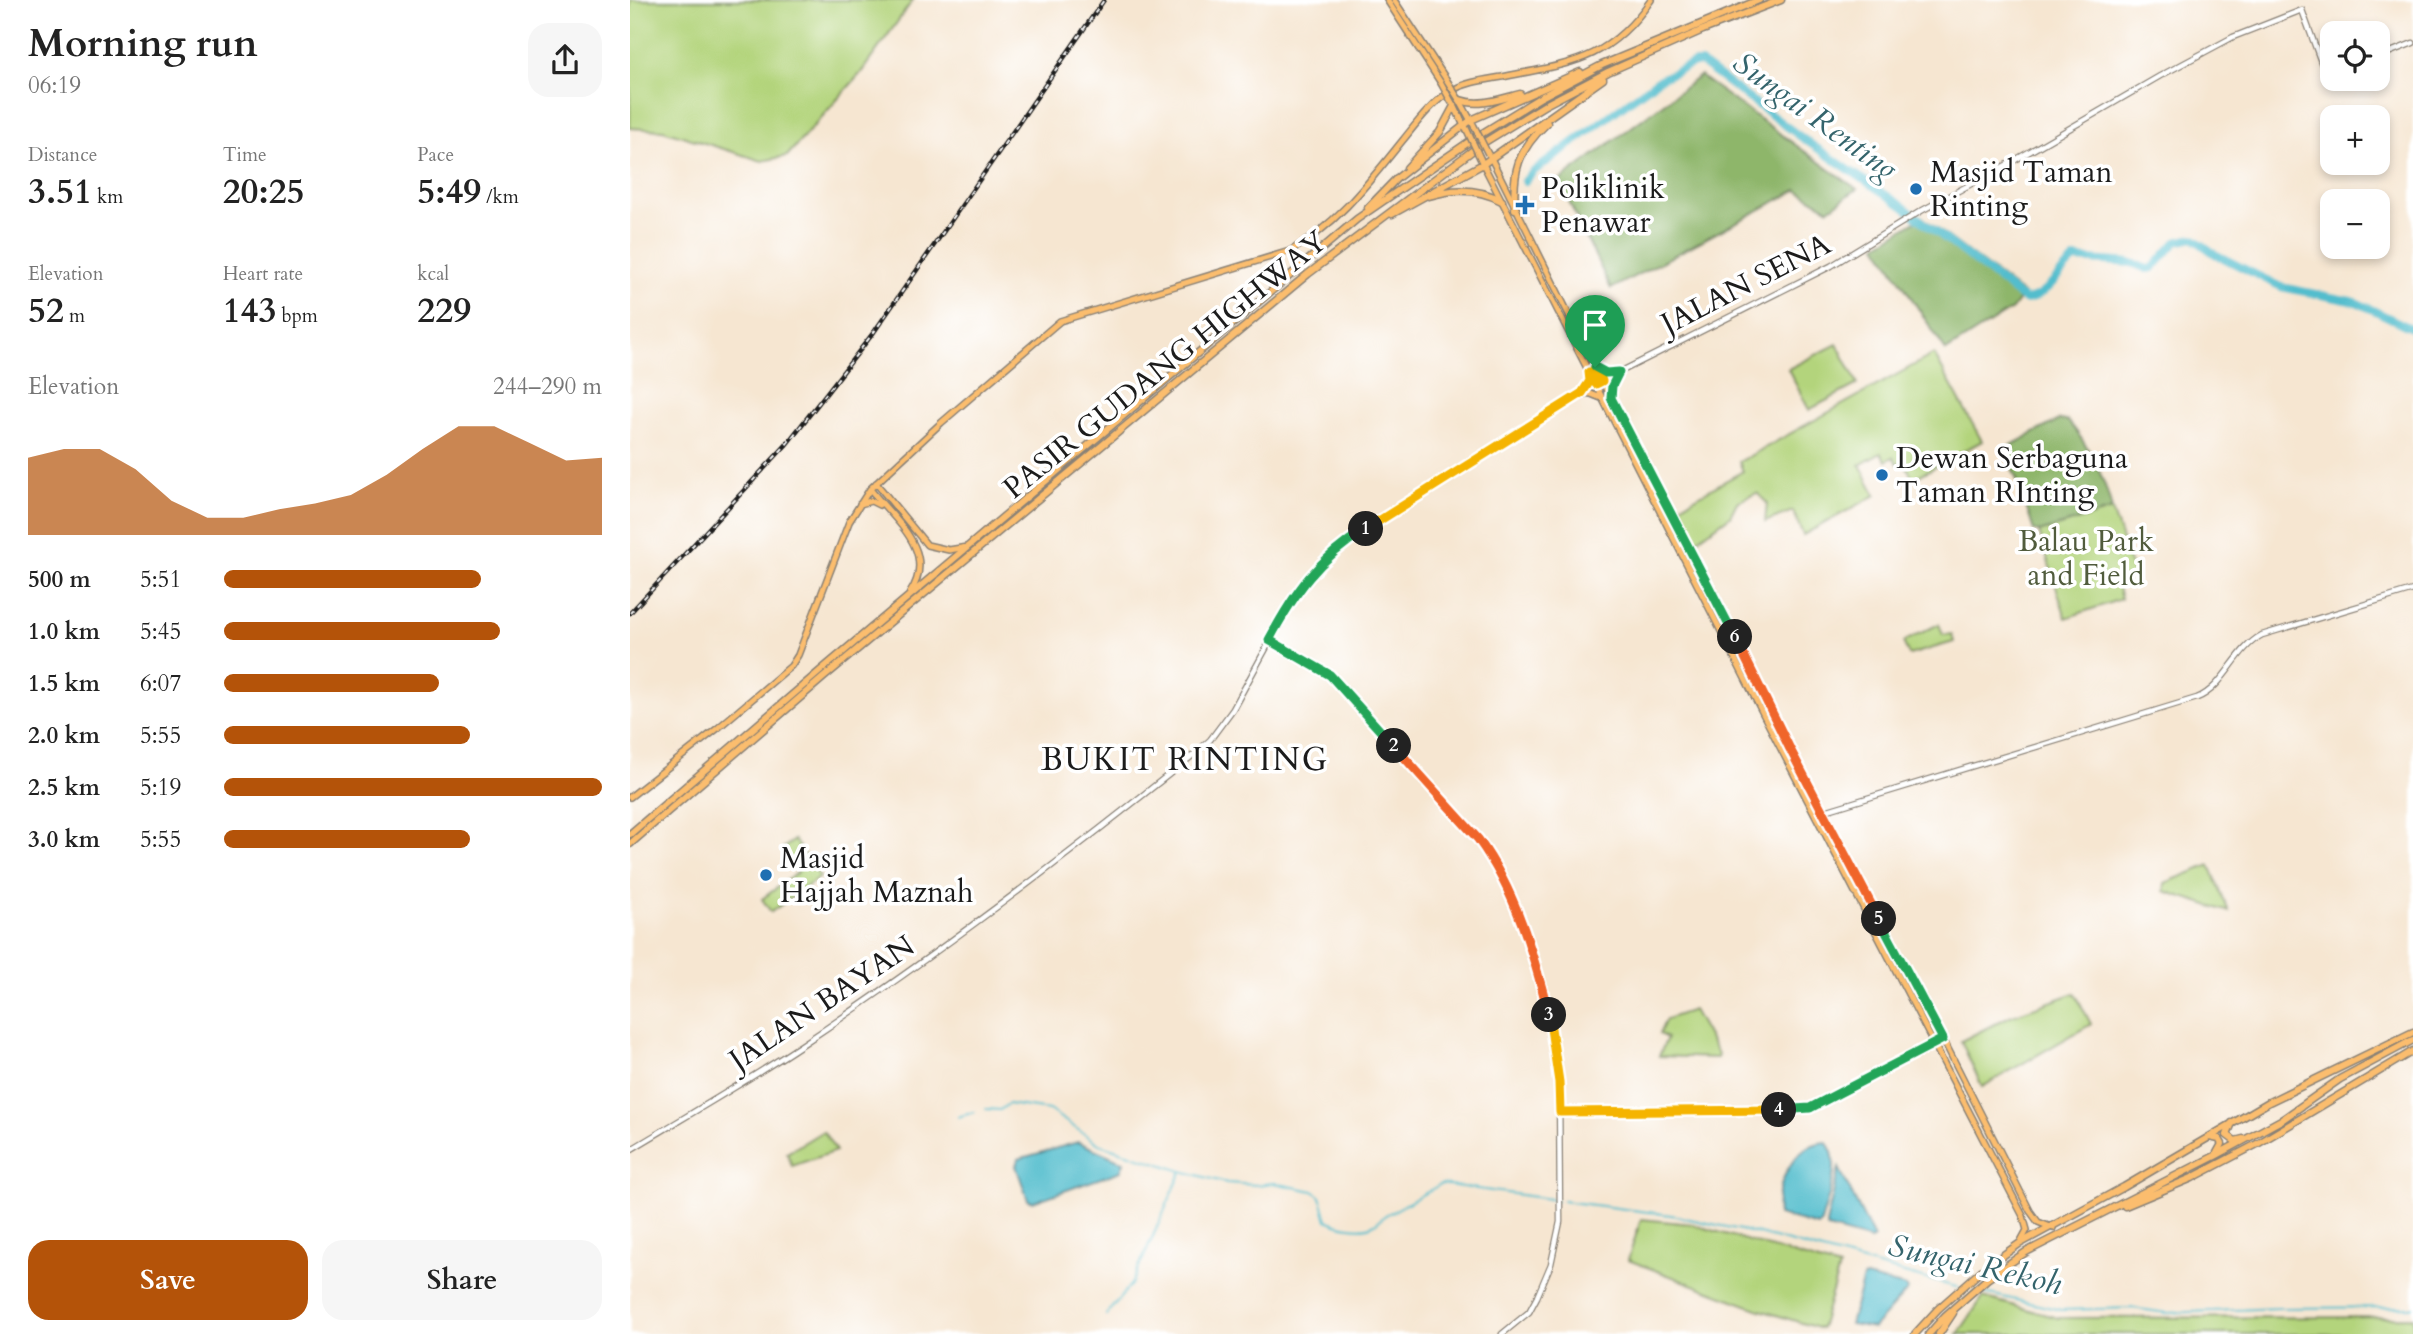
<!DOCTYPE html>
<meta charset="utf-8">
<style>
:root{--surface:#fff;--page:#f6f6f6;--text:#222;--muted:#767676;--accent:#b45309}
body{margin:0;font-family:Cardo,serif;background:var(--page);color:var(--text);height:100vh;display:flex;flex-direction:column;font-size:26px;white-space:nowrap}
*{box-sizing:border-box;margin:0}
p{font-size:23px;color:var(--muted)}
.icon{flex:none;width:38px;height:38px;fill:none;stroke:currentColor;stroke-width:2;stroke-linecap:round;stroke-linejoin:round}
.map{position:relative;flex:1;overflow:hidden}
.side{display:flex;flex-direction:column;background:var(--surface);width:630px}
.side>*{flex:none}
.buttons{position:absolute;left:1690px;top:21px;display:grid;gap:14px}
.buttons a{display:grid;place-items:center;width:70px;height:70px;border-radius:14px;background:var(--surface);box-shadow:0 4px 10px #0003;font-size:35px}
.pin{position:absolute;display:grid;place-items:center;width:60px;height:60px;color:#fff;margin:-72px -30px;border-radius:50% 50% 50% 0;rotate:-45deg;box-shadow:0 0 7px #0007}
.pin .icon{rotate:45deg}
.km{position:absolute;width:35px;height:35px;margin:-18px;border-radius:50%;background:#222;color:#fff;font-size:19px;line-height:35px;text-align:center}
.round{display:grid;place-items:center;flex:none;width:74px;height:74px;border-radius:21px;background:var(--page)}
.headline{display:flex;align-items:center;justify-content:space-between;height:119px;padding:0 28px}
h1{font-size:38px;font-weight:700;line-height:52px}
.metrics{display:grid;grid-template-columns:repeat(3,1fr);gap:10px;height:119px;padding:7px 28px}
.metrics div{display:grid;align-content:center}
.metrics b{font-size:35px;font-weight:700}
.metrics small{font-size:19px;font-weight:400}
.metrics p{font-size:19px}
.chart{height:196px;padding:14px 28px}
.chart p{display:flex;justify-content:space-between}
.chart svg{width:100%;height:126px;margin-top:7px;fill:var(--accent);opacity:.7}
.primary-button{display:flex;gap:14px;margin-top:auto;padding:14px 28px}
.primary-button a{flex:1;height:80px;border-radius:21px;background:var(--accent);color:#fff;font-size:28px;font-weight:700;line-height:80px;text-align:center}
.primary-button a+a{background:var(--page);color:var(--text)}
ul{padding:0 28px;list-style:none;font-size:23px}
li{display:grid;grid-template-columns:112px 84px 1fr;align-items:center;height:52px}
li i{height:18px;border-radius:9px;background:var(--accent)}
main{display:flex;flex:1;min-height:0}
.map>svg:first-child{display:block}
.green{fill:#b3d47b;stroke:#68784c;stroke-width:2}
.forest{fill:#8eb66b;stroke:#556944;stroke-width:2}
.water{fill:#52bdcd;stroke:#376c74;stroke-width:2}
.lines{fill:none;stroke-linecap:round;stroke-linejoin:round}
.stream{stroke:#52bdcd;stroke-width:2}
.river{stroke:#52bdcd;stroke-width:8}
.minor-casing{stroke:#898176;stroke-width:7}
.major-casing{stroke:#898176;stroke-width:8}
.highway-casing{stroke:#898176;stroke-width:9}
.minor{stroke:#fff;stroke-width:4.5}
.major{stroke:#fbbd6e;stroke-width:5}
.highway{stroke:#fbbd6e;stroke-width:6}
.rail-casing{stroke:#1c1c1c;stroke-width:4.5}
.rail{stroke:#fff;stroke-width:2;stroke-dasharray:5;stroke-linecap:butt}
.major-bridge-casing{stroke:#898176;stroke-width:8;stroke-linecap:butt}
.major-bridge{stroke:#fbbd6e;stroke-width:5}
.split-1-casing{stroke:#fff;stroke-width:14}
.split-2-casing{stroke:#fff;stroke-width:14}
.split-3-casing{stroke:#fff;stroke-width:14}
.split-4-casing{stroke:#fff;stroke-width:14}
.split-5-casing{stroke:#fff;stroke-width:14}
.split-6-casing{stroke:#fff;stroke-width:14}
.split-7-casing{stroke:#fff;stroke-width:14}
.split-1{stroke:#f5b400;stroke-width:9}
.split-2{stroke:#22a559;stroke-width:9}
.split-3{stroke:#f0652b;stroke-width:9}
.split-4{stroke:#f5b400;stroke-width:9}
.split-5{stroke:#22a559;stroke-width:9}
.split-6{stroke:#f0652b;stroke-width:9}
.split-7{stroke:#22a559;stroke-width:9}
.poi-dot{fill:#1f6fb2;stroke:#fff;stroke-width:2.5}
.labels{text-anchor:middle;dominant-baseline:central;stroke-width:7;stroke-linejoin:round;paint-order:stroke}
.poi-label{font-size:30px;fill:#1c1c1c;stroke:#fff;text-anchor:start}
.street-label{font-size:30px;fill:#1c1c1c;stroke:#fff}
.park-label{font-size:30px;fill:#515c3d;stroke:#fff}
.water-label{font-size:32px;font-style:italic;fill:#34646c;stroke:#fff}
.neighbourhood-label{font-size:32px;letter-spacing:2px;fill:#1c1c1c;stroke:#fff}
</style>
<main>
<section class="side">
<div class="headline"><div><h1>Morning run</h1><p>06:19</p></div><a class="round"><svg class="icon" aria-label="share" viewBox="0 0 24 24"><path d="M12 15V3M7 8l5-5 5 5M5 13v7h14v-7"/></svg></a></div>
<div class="metrics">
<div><p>Distance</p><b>3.51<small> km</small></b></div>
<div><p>Time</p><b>20:25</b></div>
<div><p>Pace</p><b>5:49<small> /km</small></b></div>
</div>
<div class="metrics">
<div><p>Elevation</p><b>52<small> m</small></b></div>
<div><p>Heart rate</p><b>143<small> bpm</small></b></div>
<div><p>kcal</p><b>229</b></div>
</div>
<div class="chart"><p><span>Elevation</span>244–290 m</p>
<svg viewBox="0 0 160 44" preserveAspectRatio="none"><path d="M0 44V17L10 14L20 14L30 21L40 32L50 38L60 38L70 35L80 33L90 30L100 23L110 14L120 6L130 6L140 12L150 18L160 17V44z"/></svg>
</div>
<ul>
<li><b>500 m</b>5:51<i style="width:68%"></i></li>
<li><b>1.0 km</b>5:45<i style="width:73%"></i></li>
<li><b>1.5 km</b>6:07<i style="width:57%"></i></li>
<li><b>2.0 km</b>5:55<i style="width:65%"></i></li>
<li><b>2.5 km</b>5:19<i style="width:100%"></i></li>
<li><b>3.0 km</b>5:55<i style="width:65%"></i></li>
</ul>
<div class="primary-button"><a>Save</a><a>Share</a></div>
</section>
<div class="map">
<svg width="1783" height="1334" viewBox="0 0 1783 1334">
<rect width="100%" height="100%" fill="#fff"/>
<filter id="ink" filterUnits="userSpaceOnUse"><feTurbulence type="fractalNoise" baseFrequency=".0143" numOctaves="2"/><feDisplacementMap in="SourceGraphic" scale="14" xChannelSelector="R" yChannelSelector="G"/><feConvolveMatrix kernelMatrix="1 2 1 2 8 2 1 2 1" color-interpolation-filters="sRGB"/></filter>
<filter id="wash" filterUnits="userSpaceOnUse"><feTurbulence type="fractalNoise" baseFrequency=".00686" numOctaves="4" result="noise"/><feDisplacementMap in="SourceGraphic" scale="28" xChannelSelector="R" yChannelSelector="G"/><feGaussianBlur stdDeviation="1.57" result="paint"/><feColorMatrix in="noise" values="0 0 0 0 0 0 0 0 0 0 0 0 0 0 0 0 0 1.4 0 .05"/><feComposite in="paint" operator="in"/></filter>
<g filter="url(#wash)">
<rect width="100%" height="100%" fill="#f6e6d1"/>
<path class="green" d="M0 0H283L230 74 157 156 132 161 33 130 0 128Z
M1207 344 1228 384 1179 410 1158 369Z
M1304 354 1352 441 1283 479 1274 461 1268 464 1263 457 1256 461 1251 453 1230 465 1246 495 1173 535 1163 511 1135 522 1137 503 1127 493 1107 502 1100 516 1063 543 1045 509 1113 471 1109 462Z
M1482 510 1504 575 1486 579 1491 599 1436 618 1409 532Z
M1309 624 1313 635 1322 634 1324 642 1279 655 1273 642Z
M164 840 190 877 141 912 132 899 168 872 152 849Z
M1580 865 1599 912 1534 891 1535 883Z
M1445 993 1461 1024 1352 1087 1331 1041 1380 1016Z
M1063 1010 1088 1054 1087 1058 1029 1056 1037 1038 1029 1034 1036 1019Z
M193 1131 206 1151 162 1166 157 1153Z
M1011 1219 1062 1224 1209 1268 1191 1329 1127 1309 998 1260Z
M1353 1297 1428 1318 1783 1317V1334H1328Z"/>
<path class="forest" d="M1070 76 1227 189 1199 209 1167 190 981 289 929 181Z
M1292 217 1393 294 1382 309 1316 351 1247 245Z
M1429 420 1438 421C1458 444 1476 480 1482 510L1409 532 1404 531 1389 485 1374 449Z"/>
<path class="water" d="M448 1142 494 1162 491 1171 403 1202 398 1200 386 1166 388 1159Z
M1196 1142C1214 1162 1197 1199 1191 1222L1188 1226 1148 1215C1144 1187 1163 1144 1196 1142Z
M1209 1168 1244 1238 1241 1240 1197 1228 1196 1224Z
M1236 1277 1276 1287 1278 1290 1243 1328 1220 1324 1233 1278Z"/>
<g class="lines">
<path class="stream" d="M356 1109 370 1110 378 1104 419 1110 469 1144 552 1171 597 1183 627 1185 644 1183 683 1191 689 1195 692 1202 697 1220C708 1226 731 1231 743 1225 751 1221 753 1214 762 1212L811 1184 927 1200
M328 1117 344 1112
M933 1201 1041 1215 1129 1234 1330 1288
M1346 1291 1431 1310 1502 1308 1537 1313 1648 1308 1783 1307
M476 1315 502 1283 552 1171"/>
<path class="river" d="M895 181 903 172 1028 80 1064 63H1071L1175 140 1274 207 1395 300C1415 299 1430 271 1445 259L1502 263 1517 269 1523 268 1546 242 1563 238 1585 254 1651 287 1726 302 1783 329"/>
</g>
</g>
<g filter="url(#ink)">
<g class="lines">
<defs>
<path id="minor" d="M1748 57 1783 43
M639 640 689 667 710 684 848 839 860 855 882 897 895 931 918 1013 929 1082 930 1222 921 1264 907 1297 899 1312 872 1334
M1185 814 1567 698C1595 687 1605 649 1632 635L1783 590
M930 1112 1173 1110 1313 1039
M0 1150C58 1115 116 1082 173 1044 307 955 436 857 562 756L580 740 603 709 669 588 690 564 723 538 972 381 1201 266 1291 211 1380 163 1530 76 1603 37 1672 10 1694 70 1698 77 1703 75"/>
<path id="major" d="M757 0 811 83
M764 0 816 79
M829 99 841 121
M824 105 835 128
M860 156 972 381 1083 592 1161 749 1313 1039 1400 1211 1408 1222 1423 1228
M852 162 1150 747 1393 1216 1397 1230 1391 1241
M968 369 976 373 989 372 982 386 981 395
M952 393 960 381V375
M952 393 961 394 971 398
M246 483 297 545 319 550 337 547
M240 489C264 520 308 551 280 593
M230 504 241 501 249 505
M0 797 88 728 161 666 168 655 219 522 240 489 311 423 430 321 660 251C707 225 739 182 773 140 786 124 802 102 821 91 836 82 855 80 872 77 941 63 978 62 1021 0"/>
<path id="highway" d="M830 100C849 107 870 99 890 94
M777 168 810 132 824 106
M766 179 841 120 950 72
M799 196C824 188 848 188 872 201
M738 208 767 178
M885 209C882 171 888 150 917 123
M762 214 853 164 973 79
M0 834 189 672 727 219 846 137 911 97 972 65 1129 0
M0 844 194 677 678 274 850 145 915 105 978 72 1073 30 1151 0
M1602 1123 1597 1135 1605 1141 1613 1139
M1579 1137 1589 1139 1592 1144 1587 1153
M1495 1206 1562 1178 1629 1143 1783 1051
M1285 1334 1308 1309 1351 1271 1389 1244 1494 1187 1639 1102 1783 1032
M1299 1334 1315 1316 1357 1279 1396 1252 1585 1156 1653 1119 1710 1079 1783 1040
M1309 1334 1323 1313"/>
</defs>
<use href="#minor" class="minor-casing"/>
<use href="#major" class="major-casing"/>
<use href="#highway" class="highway-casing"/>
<use href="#minor" class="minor"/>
<use href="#major" class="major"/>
<use href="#highway" class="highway"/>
<defs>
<path id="rail" d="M0 613 156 445 244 332 474 0"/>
</defs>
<use href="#rail" class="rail-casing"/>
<use href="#rail" class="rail"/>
<defs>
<path id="major-bridge" d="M816 79 828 98
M811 83 822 103
M843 124 858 154
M836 128 851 160"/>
</defs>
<use href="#major-bridge" class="major-bridge-casing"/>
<use href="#major-bridge" class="major-bridge"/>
</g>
</g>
<g class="lines" filter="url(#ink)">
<defs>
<path id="split-1" d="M736 529 952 393 960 381 959 372 966 384 972 381 965 367"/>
<path id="split-2" d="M736 529C687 560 666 590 639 640L700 675 764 746"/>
<path id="split-3" d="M764 746 848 839C886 891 903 953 919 1015"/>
<path id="split-4" d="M919 1015 929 1082 930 1112 1149 1110"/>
<path id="split-5" d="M1149 1110 1180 1108 1313 1039 1249 919"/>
<path id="split-6" d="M1105 637 1160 749 1249 919"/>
<path id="split-7" d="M965 367 976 373 989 372 982 386 981 398 1105 637"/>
</defs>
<use href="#split-1" class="split-1-casing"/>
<use href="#split-2" class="split-2-casing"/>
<use href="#split-3" class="split-3-casing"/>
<use href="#split-4" class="split-4-casing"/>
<use href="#split-5" class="split-5-casing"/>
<use href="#split-6" class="split-6-casing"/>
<use href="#split-7" class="split-7-casing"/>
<use href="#split-1" class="split-1"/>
<use href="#split-2" class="split-2"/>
<use href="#split-3" class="split-3"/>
<use href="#split-4" class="split-4"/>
<use href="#split-5" class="split-5"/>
<use href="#split-6" class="split-6"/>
<use href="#split-7" class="split-7"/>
</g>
<g class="poi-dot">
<circle cx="1286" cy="189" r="7"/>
<path d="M891.5 194.5h7v7h7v7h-7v7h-7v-7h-7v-7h7z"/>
<circle cx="1252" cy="475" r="7"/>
<circle cx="136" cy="875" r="7"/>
</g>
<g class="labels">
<g class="poi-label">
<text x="1300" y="172">Masjid Taman<tspan x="1300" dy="34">Rinting</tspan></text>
<text x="911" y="188">Poliklinik<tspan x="911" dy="34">Penawar</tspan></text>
<text x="1266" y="458">Dewan Serbaguna<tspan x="1266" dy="34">Taman RInting</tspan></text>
<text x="150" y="858">Masjid<tspan x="150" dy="34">Hajjah Maznah</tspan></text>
</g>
<g class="street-label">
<text transform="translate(1116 284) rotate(-27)">JALAN SENA</text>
<text transform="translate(535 365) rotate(-39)">PASIR GUDANG HIGHWAY</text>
<text transform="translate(192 1003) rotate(-34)">JALAN BAYAN</text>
</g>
<g class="park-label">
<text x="1456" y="541">Balau Park<tspan x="1456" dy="34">and Field</tspan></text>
</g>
<g class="water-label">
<text transform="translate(1185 116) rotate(36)">Sungai Renting</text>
<text transform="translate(1345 1265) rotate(13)">Sungai Rekoh</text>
</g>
<g class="neighbourhood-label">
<text x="555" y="760">BUKIT RINTING</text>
</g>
</g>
</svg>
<div class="buttons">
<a><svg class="icon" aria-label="locate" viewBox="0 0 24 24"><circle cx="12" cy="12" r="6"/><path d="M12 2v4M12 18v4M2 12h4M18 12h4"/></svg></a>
<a>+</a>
<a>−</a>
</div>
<div class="pin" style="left:965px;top:367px;background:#1e9e55"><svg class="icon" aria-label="arrive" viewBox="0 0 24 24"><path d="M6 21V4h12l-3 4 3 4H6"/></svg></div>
<b class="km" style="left:736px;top:529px">1</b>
<b class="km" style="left:764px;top:746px">2</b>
<b class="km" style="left:919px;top:1015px">3</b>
<b class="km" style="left:1149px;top:1110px">4</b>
<b class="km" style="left:1249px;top:919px">5</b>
<b class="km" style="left:1105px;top:637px">6</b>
</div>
</main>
